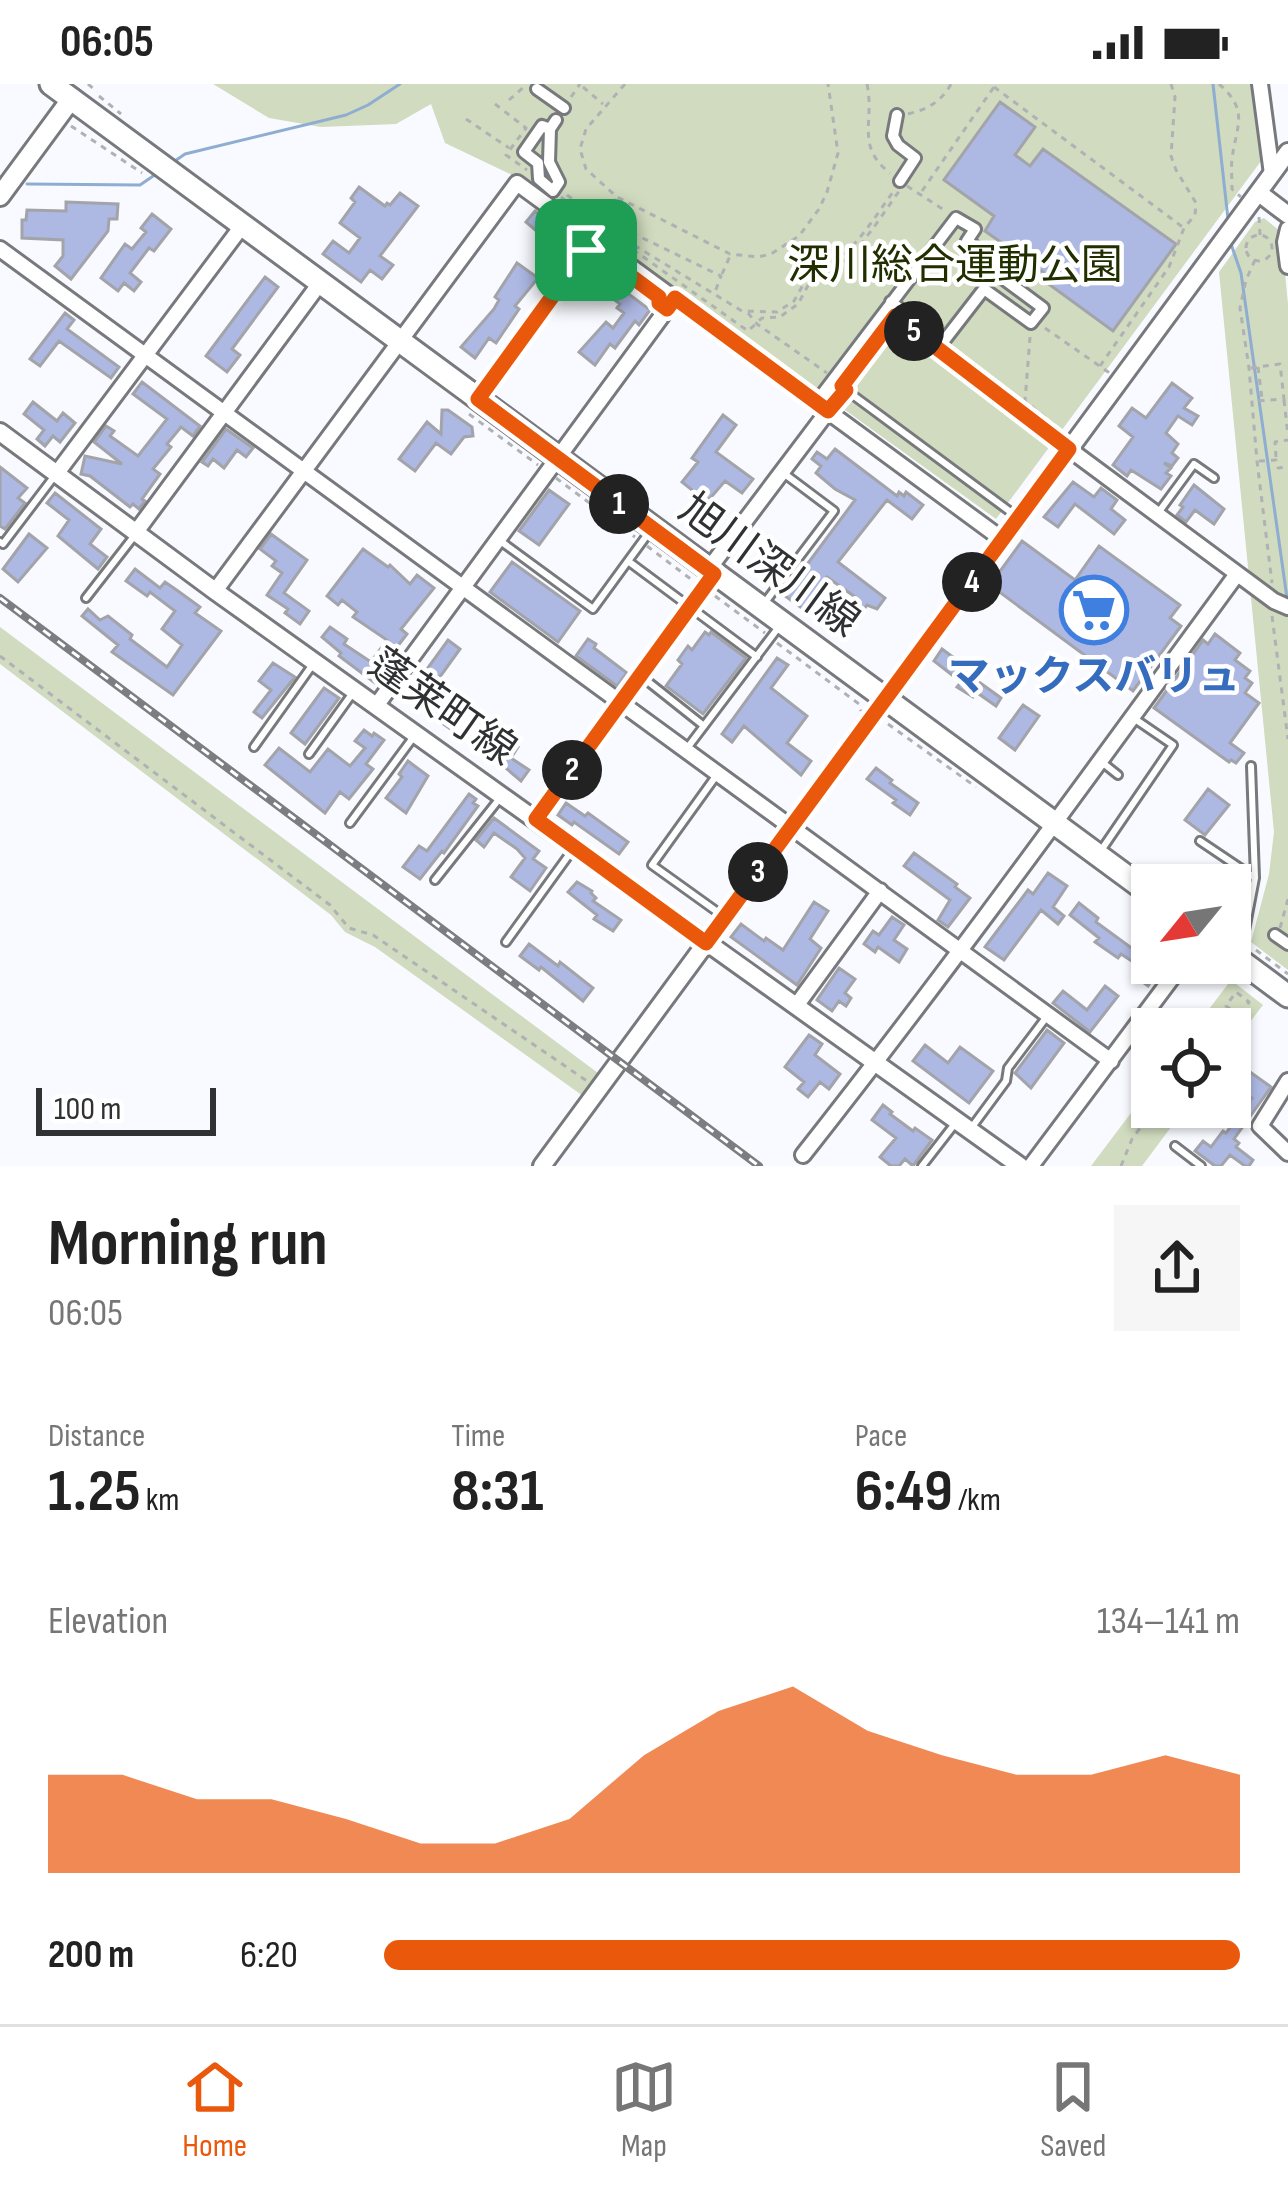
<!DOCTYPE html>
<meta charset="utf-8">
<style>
:root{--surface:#fff;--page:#f6f6f6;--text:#222;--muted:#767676;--line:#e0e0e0;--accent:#ea580c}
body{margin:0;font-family:"Sofia Sans Condensed","Noto Sans JP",sans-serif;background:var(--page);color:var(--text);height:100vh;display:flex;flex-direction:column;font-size:45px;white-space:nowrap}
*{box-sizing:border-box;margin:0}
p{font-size:39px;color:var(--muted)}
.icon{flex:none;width:66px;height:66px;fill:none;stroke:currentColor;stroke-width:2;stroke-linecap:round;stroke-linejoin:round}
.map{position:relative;height:1082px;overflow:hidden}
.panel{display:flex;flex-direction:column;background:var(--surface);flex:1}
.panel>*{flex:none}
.needle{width:78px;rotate:240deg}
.fabs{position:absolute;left:1131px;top:780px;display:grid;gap:24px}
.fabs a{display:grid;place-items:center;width:120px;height:120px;border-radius:0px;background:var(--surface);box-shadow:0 3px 9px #0004;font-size:60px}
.scale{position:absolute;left:36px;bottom:30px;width:180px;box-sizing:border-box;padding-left:12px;border:6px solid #303133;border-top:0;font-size:33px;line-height:42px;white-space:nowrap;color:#303133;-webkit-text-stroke:9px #fff;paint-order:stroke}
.pin{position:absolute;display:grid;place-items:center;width:102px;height:102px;color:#fff;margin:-51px;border-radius:24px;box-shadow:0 6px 18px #0006}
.km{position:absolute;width:60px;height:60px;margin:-30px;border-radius:50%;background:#222;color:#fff;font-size:33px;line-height:60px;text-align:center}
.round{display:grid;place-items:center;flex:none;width:126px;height:126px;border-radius:0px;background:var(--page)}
.headline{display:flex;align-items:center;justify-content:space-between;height:204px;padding:0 48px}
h1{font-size:66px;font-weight:700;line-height:90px}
.metrics{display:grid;grid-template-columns:repeat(3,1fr);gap:18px;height:204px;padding:12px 48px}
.metrics div{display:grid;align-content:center}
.metrics b{font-size:60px;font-weight:700}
.metrics small{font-size:33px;font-weight:400}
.metrics p{font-size:33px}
.chart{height:336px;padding:24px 48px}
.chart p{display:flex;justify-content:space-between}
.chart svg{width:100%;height:216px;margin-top:12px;fill:var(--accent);opacity:.7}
ul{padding:0 48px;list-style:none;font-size:39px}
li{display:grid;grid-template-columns:192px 144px 1fr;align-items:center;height:90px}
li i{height:30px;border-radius:15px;background:var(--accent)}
.status{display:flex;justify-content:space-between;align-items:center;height:84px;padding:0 60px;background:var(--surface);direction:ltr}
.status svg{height:33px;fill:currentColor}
.menu{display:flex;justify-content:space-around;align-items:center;height:168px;border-top:3px solid var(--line);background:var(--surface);font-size:33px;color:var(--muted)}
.menu a{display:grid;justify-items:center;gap:6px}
.menu .on{color:var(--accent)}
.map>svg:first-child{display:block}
.green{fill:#d0dbbf}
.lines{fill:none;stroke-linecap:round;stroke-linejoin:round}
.stream{stroke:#8eadd1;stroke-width:3}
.building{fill:#adb8e3;stroke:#a2a4a9;stroke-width:3}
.service-casing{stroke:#77797d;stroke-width:12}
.pedestrian-casing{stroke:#77797d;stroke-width:16}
.minor-casing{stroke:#77797d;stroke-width:20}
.tertiary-casing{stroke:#77797d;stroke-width:22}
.secondary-casing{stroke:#77797d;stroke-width:24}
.primary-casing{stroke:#77797d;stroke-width:27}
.path{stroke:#b0b1b5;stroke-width:3;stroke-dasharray:6 6;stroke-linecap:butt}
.service{stroke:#fff;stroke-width:6}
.pedestrian{stroke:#fff;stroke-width:10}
.minor{stroke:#fff;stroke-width:14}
.tertiary{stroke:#fff;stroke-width:16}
.secondary{stroke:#fff;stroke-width:18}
.primary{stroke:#fff;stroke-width:21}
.rail-casing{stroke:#7c7d80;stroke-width:8}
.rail{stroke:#fff;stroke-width:3;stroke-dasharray:9;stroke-linecap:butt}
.route-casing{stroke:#fff;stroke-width:24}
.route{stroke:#ea580c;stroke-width:15}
.labels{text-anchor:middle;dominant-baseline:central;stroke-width:9;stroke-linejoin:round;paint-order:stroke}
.park-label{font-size:42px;fill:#212f00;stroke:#fff}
.street-label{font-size:42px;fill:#303133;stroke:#fff}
.shop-label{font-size:42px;font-weight:bold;fill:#366cbe;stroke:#fff}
</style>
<div class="status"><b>06:05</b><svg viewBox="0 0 49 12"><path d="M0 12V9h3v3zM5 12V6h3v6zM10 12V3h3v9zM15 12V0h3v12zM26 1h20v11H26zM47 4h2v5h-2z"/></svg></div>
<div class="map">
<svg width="1288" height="1082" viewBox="0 0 1288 1082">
<rect width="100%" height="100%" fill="#f9faff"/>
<path class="green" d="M213 0H1253L1258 18 1264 73 996 435 596 146 510 90 445 59 431 20 396 40 321 43 269 34Z
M1264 134 1281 148 1288 220V886L1251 858 1269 790 1274 748 1219 188 1255 138Z
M0 543 606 995 590 1017 375 863 345 848 331 831 0 580Z
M1231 896 1263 921 1230 964V945H1194Z
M1152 1001V1023H1186L1142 1082H1091Z"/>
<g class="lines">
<path class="stream" d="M1213 0 1228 135
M172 79 185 70 346 31 368 21 400 0
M27 100 140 101 159 88
M1230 157 1241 189 1287 514"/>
</g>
<path class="building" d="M1000 18 1035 43 1015 71 1030 82 1043 65 1176 160 1113 247 1039 193 1043 188 985 147 994 132 944 96Z
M359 103 385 122 387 119 390 121 400 109 418 122 380 172 393 181 382 195 370 186 361 198 323 170 333 157 349 169 360 154 340 139 355 118 351 114Z
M66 118 118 120 117 135H109L108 147 71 195 55 182 63 172V156L22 154V136H26L27 126 66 127Z
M535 127 571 157 561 170 537 152 539 149 526 138Z
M152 130 171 145 154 167 149 164 130 189 141 198 134 207 124 199 118 207 101 194 125 160 132 165 146 148 141 144Z
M517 179 538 194 515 222 519 225 496 259 489 254 475 274 461 263 494 225 499 216 495 213Z
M596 180 617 195 614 199 650 226 639 241 635 237 615 264 610 260 595 281 579 268 606 238 613 244 624 229 617 224 620 220 582 191 590 181 593 183Z
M265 193 278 203 232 265 240 271 227 288 206 272Z
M65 229 74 236 67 245 119 283 111 294 59 257 40 282 30 275Z
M142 298 200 342 193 352 181 343 167 360 171 363 153 385 160 390 142 415 145 417 139 425 133 420 130 423 90 392 81 390 85 372 122 380 94 358 106 342 114 347 110 352 138 372 167 335 133 310Z
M1172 299 1192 314 1184 324 1198 332 1192 341 1178 332 1166 349 1178 360 1172 369 1178 374 1172 382 1164 379 1171 384 1166 389 1171 392 1161 405 1131 386 1127 392 1113 381 1133 353 1119 342 1132 324 1146 334Z
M33 318 57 337 63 329 75 339 60 358 53 352 45 362 37 355 44 346 24 330Z
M442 326H448L472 343 473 352 464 353 451 370 436 359 415 387 399 375 427 338 441 350Z
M723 331 736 341 716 368 753 395 742 409 725 397 707 418 682 398 698 378 692 374Z
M226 345 253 364 246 373 237 366 224 384 213 375 208 382 202 378Z
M835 365 897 412 899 408 904 412 906 408 923 421 912 435 887 416 838 478 885 514 877 525 867 521 859 532 851 526 858 515 827 493 803 525 781 509 800 484 803 486 855 416 835 405 816 389 821 382 812 375 817 368 827 375Z
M0 383 27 404 18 414 25 419 5 445 0 442Z
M1073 398 1094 413 1101 404 1117 416 1111 425 1125 436 1114 450 1075 420 1058 443 1044 433Z
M1194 401 1224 425 1214 440 1195 426 1186 438 1177 431 1183 423 1180 421Z
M549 406 569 420 539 461 519 447Z
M55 409 101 445 90 460 107 473 98 485 58 452 69 436 47 419Z
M29 450 47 464 18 498 3 485Z
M271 450 307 476 284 509 309 527 300 540 285 529 288 525 267 511 282 489 272 482 276 477 260 465Z
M1022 457 1075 496 1099 462 1180 521 1170 534 1181 542 1133 607 990 501Z
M363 465 388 483 390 481 410 500 417 491 434 504 401 545 407 550 394 567 398 570 375 599 339 572 341 569 322 553 330 543 347 555 344 560 371 578 387 556 353 533 357 528 342 516 338 521 327 512Z
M512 478 580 527 558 558 490 508Z
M135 485 160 504 165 498 178 507 200 523 195 529 221 547 173 611 112 568 118 561 82 532 88 525 100 536 108 532 132 551 130 555 167 583 182 561 162 545 175 527 150 508 147 512 126 497Z
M705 548 709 551 711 548 746 574 703 630 666 602 682 580 678 576 688 562 692 566Z
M1215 550 1240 569 1235 576 1250 587 1245 594 1252 599 1245 609 1259 619 1230 659 1244 669 1236 679 1231 676 1229 678 1154 624 1203 556 1208 560Z
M588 555 596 560 594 564 627 589 617 602 576 572Z
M448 556 460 565 429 608 463 632 452 646 406 614Z
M942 565 957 576 954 580 1001 614 996 622 976 608 973 613 957 603 961 598 934 577Z
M777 574 788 581 771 604 807 632 787 659 811 677 801 691 744 642 732 658 722 650Z
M273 579 295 593 262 634 254 628 271 606 259 597Z
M324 604 339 614 305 660 291 649Z
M1023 621 1039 632 1015 666 999 654Z
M364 646 372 652 374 649 384 656 366 680 373 685 349 715 340 708 325 729 265 681 279 664 310 688 328 665 350 682 365 664 355 657Z
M498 649 518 663 511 674 529 686 521 697 494 674 497 670 488 664Z
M408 677 428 692 406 729 386 714 402 693 399 690Z
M876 684 892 696 890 699 918 719 910 731 893 719 896 716 867 695Z
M1208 705 1229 721 1205 751 1185 736Z
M469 710 476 715 473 719 478 722 444 769 442 767 420 795 403 783 419 762 427 767Z
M566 719 585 732 588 729 628 758 619 770 574 738 572 741 558 731Z
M494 734 539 767 533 775 546 784 530 807 511 793 525 774 517 765 494 749 484 763 476 756Z
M914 769 957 800 955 803 970 814 948 843 938 836 950 816 904 782Z
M1048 789 1067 802 1053 823 1064 832 1058 840 1041 826 1004 876 985 863 1028 806 1033 810Z
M577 798 592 807 591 809 596 814 593 817 621 836 613 847 594 835 597 831 568 808Z
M814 818 828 827 810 855 821 864 797 901 731 853 741 840 764 857 766 854 783 866Z
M1079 819 1098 834 1096 838 1137 868 1141 862 1152 869V879H1164L1148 902 1137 894 1144 885 1121 870 1118 874 1095 858 1099 854 1070 831Z
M892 833 904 841 894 856 907 865 899 878 878 863 875 868 864 860 873 847 879 851Z
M529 860 558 882 560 878 593 904 583 917 541 883 539 886 520 872Z
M839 884 855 895 845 909 851 914 846 922 839 917 832 927 817 916Z
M1105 902 1118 912 1090 948 1053 919 1063 907 1087 926Z
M1047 946 1064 959 1031 1004 1015 989Z
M809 951 822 960 815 971 840 990 829 1005 820 998 808 1013 798 1005 804 998 785 983Z
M925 961 948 979 960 963 993 987 969 1019 913 977Z
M1250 988 1271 1003 1234 1055 1239 1059 1236 1063 1253 1076 1249 1082H1245L1230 1071 1221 1082H1215L1195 1067 1203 1057 1211 1063 1223 1047 1226 1049 1252 1014 1238 1004Z
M883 1021 892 1028 890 1030 913 1047 915 1044 932 1056 913 1082 905 1075 899 1082H891L880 1073 896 1054 872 1036Z"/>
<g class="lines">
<defs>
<path id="service" d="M846 306 1016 432
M830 325 846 306 841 302 894 232 1066 363
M1158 429 1194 380 1214 394
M650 447 628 477 757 573
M499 456 593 525 628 477
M0 458 3 460 53 394
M86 514 135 451
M763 521 834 427 782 388
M641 592 704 642
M254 663 311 583
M688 663 778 544
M309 670 352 610
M1103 679 1118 691
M1251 682 1255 794
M716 692 652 781 723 832
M350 739 415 651
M1200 757 1255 794 1243 857 1236 869
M1100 768 1173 661 1132 633
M435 796 500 714
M506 858 571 768
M972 1043 1006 997 1008 984 1048 931
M1175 1062 1201 1082
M922 1082 957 1037"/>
<path id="pedestrian" d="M537 5 564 24
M897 31 893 52 898 61 915 74 900 97
M550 45 549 78 559 98 553 107 539 95 538 79 524 68 542 42 550 45 556 36
M823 309 956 134 975 145 967 157 983 168 978 176 1043 224 1031 239 984 205 943 258 891 218
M1275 851 1288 860"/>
<path id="minor" d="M1260 0 1272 90
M1288 145 1285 158 1288 182
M0 165 1111 977
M478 315 594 156
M1069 365 1274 517 1288 523
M57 389 242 142
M136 448 320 199
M708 486 828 327
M215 507 517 99 1003 456
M376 622 675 214
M536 735 714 490
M796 922 880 807
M1288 997 1260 1042 1288 1069
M803 1071C953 881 1094 685 1237 490
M1031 1082 1183 879"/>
<path id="tertiary" d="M1259 109 1288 131
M0 348 215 507 1020 1082
M542 1082 1288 68"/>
<path id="secondary" d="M0 112 72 14"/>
<path id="primary" d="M51 0 1152 811
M1230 869 1288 912"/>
</defs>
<use href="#service" class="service-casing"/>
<use href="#pedestrian" class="pedestrian-casing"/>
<use href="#minor" class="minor-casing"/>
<use href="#tertiary" class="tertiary-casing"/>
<use href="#secondary" class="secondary-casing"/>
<use href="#primary" class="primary-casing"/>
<path class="path" d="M88 0 97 8
M625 0 586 45 580 65 586 85 617 113 730 170 758 173 771 170 799 152 819 125 827 108 838 69 828 0
M867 0C875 38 855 62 890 89
M1219 0C1250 27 1236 42 1232 75 1231 84 1232 95 1232 105L1241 113
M583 3 603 20
M994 3 1184 144
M99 12 121 30
M571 13 580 0
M509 16 526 1
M495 20 526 44 506 71 527 86
M908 30C928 25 941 18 951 0
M466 35 509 64
M71 42 142 89
M907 102 944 126
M922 107 996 0
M567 111 637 163 742 227 777 228 794 217 807 194C846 181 869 141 893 108
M561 113 577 126
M584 131 748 247 762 234 780 233 798 220 811 196C853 182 875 140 900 106
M1259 133 1260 151
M604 138 616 115
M622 150 626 146 721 192 715 208
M1246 164a13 13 0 1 1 26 0a13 13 0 1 1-26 0Z
M1255 176 1246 196 1240 224 1249 284 1257 377 1272 499
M722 190 730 172
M748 229 757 240 827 289
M1045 244 1111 290
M1030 253 1025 317 1061 346
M1100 282 1169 183 1184 144 1195 131 1196 119 1176 86 1171 72 1175 13 1171 0
M1258 283 1262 315
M1251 284 1280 280 1284 315 1256 317
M1284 316 1288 351
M469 330 538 381
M1276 373 1275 358 1288 356
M1259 377 1276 376 1278 384 1288 383
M556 394 635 453
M647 462 692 496
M715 512 765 549
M1272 532 1288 655
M777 559 859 620 861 627
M0 572 330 821 349 844 373 851 587 997
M888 640 976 703
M1280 844 1288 815
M1256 866 1288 890
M1224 945 1234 928 1226 922 1236 908 1249 918 1241 932 1234 928
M1121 1082 1132 1055 1156 1023"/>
<use href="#service" class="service"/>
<use href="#pedestrian" class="pedestrian"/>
<use href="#minor" class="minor"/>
<use href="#tertiary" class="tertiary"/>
<use href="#secondary" class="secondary"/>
<use href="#primary" class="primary"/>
<defs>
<path id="rail" d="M0 514 759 1082"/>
</defs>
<use href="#rail" class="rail-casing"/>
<use href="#rail" class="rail"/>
</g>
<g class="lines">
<defs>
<path id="route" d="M586 166 595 171 600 169 659 213V219L667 225 675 214 828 327 846 306 842 302 895 232 1069 365 706 859 536 735 714 490 478 315Z"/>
</defs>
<use href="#route" class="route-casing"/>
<use href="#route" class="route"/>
</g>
<defs>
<symbol id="supermarket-ring" viewBox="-11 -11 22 22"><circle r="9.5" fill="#fff" stroke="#3f7fe0" stroke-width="1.5"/><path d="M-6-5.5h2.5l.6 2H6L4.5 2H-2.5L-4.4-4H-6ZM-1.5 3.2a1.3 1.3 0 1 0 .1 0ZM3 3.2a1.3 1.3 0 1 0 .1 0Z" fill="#3f7fe0"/></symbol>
</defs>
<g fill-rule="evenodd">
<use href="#supermarket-ring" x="1056" y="488" width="76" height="76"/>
</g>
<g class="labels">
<g class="park-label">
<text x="955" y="182">深川総合運動公園</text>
</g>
<g class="street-label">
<text transform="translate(769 482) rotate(36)">旭川深川線</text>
<text transform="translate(442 624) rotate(35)">蓬莱町線</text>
</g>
<g class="shop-label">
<text x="1094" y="593">マックスバリュ</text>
</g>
</g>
</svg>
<div class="fabs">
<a><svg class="needle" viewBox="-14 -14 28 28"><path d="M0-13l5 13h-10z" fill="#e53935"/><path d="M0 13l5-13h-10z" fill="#767676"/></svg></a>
<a><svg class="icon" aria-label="locate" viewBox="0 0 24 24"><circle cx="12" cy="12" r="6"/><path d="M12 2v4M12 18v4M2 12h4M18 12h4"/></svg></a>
</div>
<div class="scale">100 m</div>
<div class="pin" style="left:586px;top:166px;background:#1e9e55"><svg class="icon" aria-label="arrive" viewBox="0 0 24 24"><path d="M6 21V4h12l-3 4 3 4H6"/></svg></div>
<b class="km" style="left:619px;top:420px">1</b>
<b class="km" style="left:572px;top:686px">2</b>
<b class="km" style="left:758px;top:788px">3</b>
<b class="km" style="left:972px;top:498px">4</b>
<b class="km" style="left:914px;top:247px">5</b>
</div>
<section class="panel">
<div class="headline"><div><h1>Morning run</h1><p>06:05</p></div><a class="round"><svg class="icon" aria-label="share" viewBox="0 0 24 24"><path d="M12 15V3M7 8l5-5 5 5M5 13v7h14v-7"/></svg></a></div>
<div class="metrics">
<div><p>Distance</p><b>1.25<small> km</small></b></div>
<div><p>Time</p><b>8:31</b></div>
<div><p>Pace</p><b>6:49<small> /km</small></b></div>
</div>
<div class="chart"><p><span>Elevation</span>134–141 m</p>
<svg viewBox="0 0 160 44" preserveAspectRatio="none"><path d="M0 44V24L10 24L20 29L30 29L40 33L50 38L60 38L70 33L80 20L90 11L100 6L110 15L120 20L130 24L140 24L150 20L160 24V44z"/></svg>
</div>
<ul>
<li><b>200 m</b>6:20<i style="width:100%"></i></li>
</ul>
</section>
<nav class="menu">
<a class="on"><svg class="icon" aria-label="home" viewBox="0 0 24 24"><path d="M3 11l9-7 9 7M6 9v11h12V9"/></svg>Home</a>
<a><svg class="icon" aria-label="map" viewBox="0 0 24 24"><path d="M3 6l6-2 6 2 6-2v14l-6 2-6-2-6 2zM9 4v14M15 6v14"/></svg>Map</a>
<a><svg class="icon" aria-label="saved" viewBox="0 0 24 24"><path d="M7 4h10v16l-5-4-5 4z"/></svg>Saved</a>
</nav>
